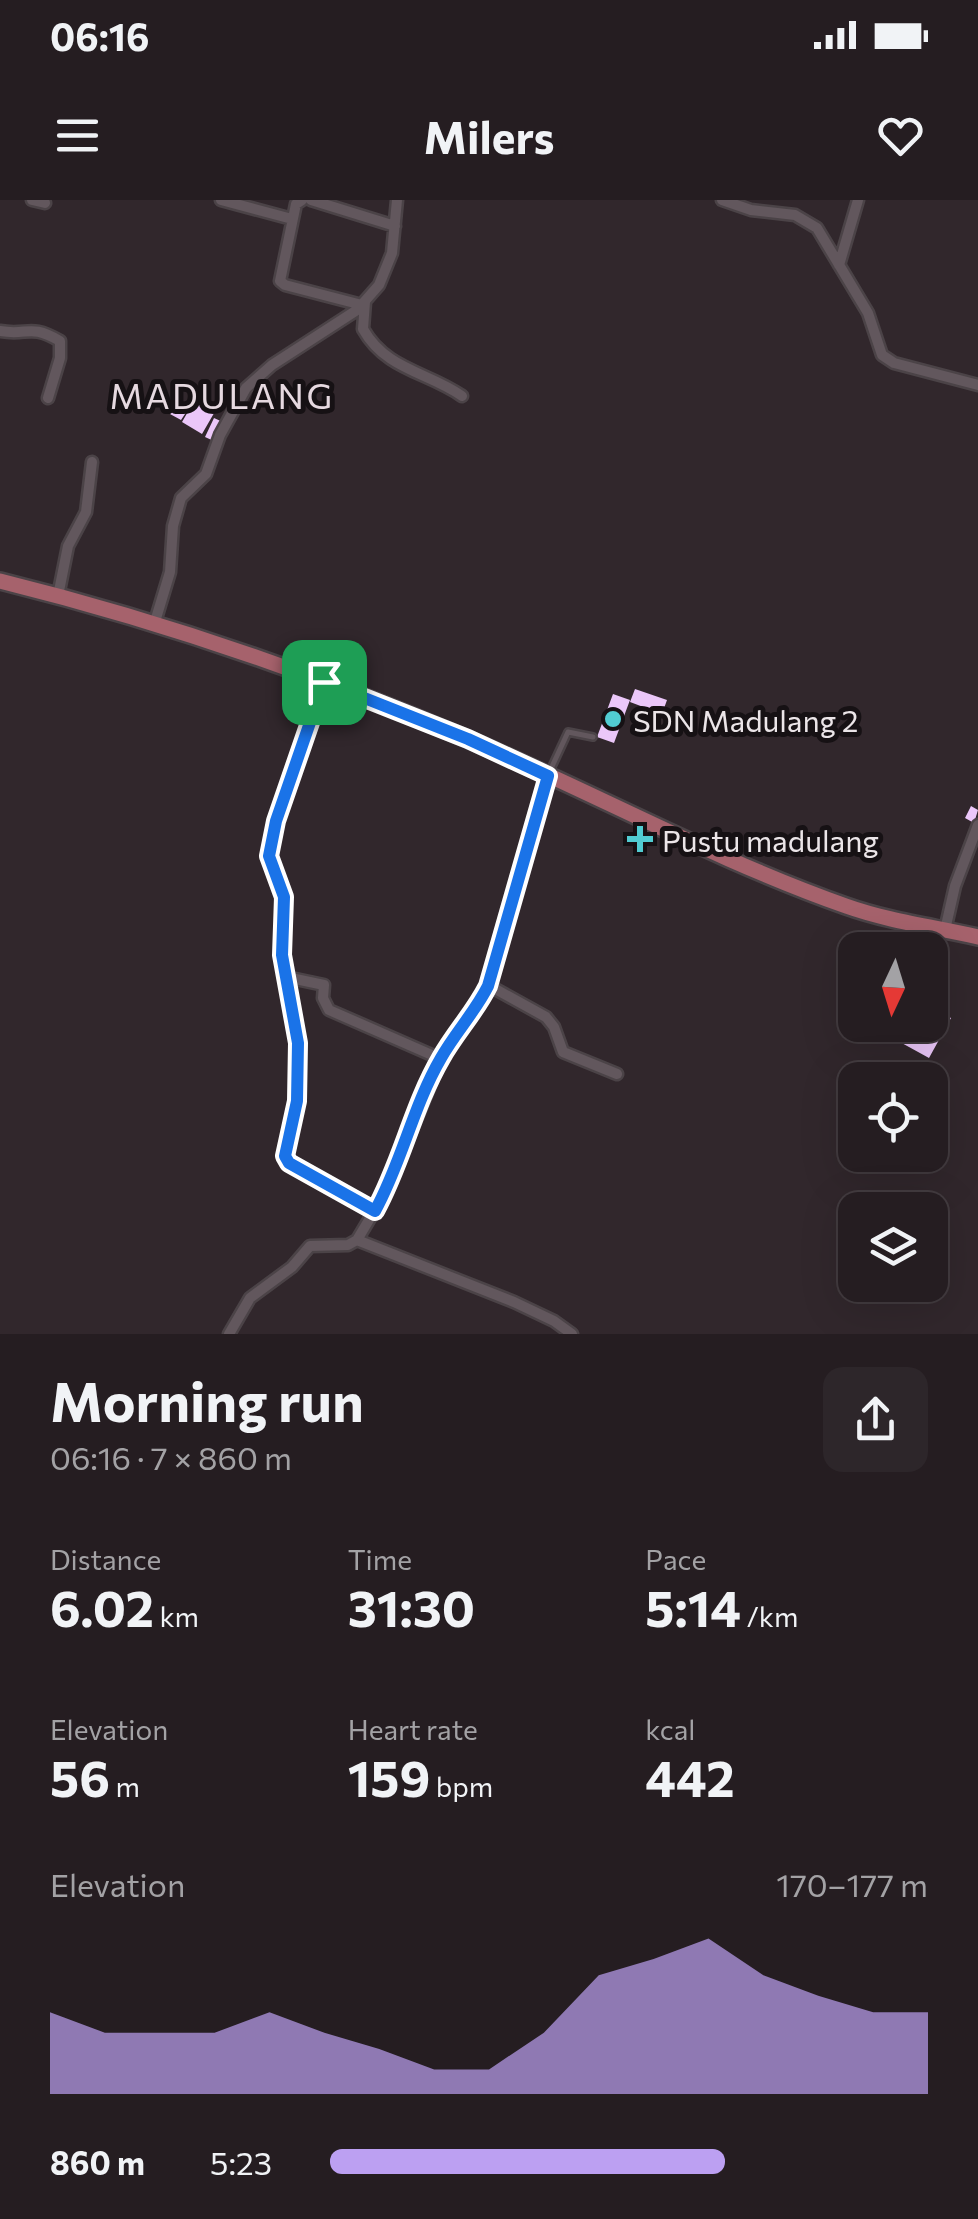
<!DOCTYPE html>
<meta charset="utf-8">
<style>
:root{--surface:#251d21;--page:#2d262a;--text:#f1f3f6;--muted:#a3a2a5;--line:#423b3f;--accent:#bca0f2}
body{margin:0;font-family:Commissioner,sans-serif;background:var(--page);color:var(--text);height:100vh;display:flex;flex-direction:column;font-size:38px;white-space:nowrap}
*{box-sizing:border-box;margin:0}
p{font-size:32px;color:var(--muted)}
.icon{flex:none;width:55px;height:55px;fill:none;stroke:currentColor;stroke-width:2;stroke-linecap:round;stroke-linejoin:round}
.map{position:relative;height:1134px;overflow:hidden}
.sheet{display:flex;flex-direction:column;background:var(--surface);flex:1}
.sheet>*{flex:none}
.needle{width:65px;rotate:184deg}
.buttons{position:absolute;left:838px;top:732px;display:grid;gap:20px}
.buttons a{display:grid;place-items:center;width:110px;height:110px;border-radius:20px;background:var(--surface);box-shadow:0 10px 40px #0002,0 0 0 2px var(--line);font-size:50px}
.pin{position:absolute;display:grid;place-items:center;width:85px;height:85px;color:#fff;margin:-42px;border-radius:20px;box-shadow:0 5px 15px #0006}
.round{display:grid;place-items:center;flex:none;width:105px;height:105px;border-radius:20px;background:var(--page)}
.headline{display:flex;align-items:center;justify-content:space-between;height:170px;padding:0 50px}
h1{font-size:55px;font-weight:700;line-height:75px}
.stats{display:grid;grid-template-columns:repeat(3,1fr);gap:15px;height:170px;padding:10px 50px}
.stats div{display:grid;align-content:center}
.stats b{font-size:50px;font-weight:700}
.stats small{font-size:28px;font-weight:400}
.stats p{font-size:28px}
.chart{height:280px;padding:20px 50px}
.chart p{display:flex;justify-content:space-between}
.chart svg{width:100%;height:180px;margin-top:10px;fill:var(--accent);opacity:.7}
ul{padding:0 50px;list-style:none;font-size:32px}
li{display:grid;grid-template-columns:160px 120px 1fr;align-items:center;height:75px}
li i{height:25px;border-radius:12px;background:var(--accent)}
.status{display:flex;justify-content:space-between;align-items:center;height:70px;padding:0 50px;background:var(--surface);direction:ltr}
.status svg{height:28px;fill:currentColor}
header{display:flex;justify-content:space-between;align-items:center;height:130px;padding:0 50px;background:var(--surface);font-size:45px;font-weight:700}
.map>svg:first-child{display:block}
.building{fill:#ebc7f9}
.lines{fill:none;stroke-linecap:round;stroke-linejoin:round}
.lane-casing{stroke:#4b4347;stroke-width:10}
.street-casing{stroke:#4b4347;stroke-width:15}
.primary-casing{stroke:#4b4347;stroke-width:20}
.lane{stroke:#62575d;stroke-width:5}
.street{stroke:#62575d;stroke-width:10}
.primary{stroke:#a6626c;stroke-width:15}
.route-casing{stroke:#fff;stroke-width:20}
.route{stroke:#1a73e8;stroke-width:12}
.poi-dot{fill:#51ccd2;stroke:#161114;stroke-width:4}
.labels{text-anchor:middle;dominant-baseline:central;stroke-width:10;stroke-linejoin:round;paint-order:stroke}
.poi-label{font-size:30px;fill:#ebe5e8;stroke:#161114;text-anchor:start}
.quarter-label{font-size:35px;letter-spacing:2.5px;fill:#e6d9e0;stroke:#161114}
</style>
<div class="status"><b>06:16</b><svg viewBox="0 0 49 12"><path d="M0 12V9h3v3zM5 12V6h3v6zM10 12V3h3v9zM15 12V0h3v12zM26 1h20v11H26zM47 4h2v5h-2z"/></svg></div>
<header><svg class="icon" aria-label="menu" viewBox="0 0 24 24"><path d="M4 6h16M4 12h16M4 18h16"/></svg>Milers<svg class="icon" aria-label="heart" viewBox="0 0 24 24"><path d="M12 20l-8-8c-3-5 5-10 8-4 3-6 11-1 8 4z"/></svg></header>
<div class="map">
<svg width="978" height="1134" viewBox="0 0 978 1134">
<rect width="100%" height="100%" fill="#31272c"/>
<path class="building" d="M197 196 217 208 202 234 182 222Z
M176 205 187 211 181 220 170 214Z
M214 218 225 223 216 242 205 237Z
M635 489 667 500 662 514 630 502Z
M613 494 630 500 614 543 597 537Z
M971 606 978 610 974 623 965 618Z
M636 631 650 639 645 648 631 640Z
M930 807 951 818 929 858 869 825H930Z"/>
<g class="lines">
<defs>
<path id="lane" d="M549 573 568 532 593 537"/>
<path id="street" d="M32 0 45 3
M221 0 292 19
M302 0 296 4 280 81 285 85 362 105
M311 0 395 26
M722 0 751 10 795 15 817 28 868 113 882 155 894 163 978 185
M839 65 858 0
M365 102 363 129C386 170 428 172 462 196
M0 131C29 136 29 123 60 141V158L48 198
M58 396 68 346 86 312 92 262
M154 425 170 372 173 326 181 298 206 274 220 235 246 188 272 165 357 110 379 85 392 53 397 0
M324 481 275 621 269 656 284 697 283 755 294 811 299 861 297 901 285 956 289 963 375 1011
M945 730 955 686 978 625
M286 777 324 785 323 798 329 810 441 859
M488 785 546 817 554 827 563 852 617 874
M357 1040 514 1102 554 1121 572 1134
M229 1134 250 1098 292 1067 310 1046 348 1045 357 1040 388 988 441 859 474 812 488 785 548 576"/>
<path id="primary" d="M0 381C158 420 315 474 465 538 593 592 715 660 846 706 888 721 934 727 978 737"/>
</defs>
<use href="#lane" class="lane-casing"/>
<use href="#street" class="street-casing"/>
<use href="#primary" class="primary-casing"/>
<use href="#lane" class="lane"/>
<use href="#street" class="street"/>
<use href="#primary" class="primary"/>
</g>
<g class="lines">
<defs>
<path id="route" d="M324 482 468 539 548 576 488 786C475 812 455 833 441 858 413 906 402 962 375 1011L289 963 285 956 297 901 298 843 282 755 284 697 269 656 276 621Z"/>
</defs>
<use href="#route" class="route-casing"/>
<use href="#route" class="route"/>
</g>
<g class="poi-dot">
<circle cx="613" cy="519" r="10"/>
<path d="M635 624h10v10h10v10h-10v10h-10v-10h-10v-10h10z"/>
</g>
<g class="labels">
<g class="poi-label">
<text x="633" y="519">SDN Madulang 2</text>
<text x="662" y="639">Pustu madulang</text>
</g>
<g class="quarter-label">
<text x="222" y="194">MADULANG</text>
</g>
</g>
</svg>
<div class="buttons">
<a><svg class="needle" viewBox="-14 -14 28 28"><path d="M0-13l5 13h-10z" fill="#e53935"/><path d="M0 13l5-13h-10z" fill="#a3a2a5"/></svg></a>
<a><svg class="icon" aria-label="locate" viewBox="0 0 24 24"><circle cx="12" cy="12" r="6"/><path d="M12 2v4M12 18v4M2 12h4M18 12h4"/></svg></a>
<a><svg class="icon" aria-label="layers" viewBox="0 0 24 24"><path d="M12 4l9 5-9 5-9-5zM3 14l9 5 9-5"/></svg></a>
</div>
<div class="pin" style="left:324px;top:482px;background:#1e9e55"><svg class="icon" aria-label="arrive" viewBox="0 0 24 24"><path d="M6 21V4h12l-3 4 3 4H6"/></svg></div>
</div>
<section class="sheet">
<div class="headline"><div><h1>Morning run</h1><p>06:16 · 7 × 860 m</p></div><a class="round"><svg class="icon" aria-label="share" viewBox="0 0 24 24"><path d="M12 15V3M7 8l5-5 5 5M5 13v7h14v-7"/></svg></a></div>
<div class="stats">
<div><p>Distance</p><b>6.02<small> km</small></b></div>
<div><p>Time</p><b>31:30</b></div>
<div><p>Pace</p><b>5:14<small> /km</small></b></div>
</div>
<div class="stats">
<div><p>Elevation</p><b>56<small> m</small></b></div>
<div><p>Heart rate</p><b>159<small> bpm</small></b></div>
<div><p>kcal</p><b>442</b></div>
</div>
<div class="chart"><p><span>Elevation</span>170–177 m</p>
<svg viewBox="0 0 160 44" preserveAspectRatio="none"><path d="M0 44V24L10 29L20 29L30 29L40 24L50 29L60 33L70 38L80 38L90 29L100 15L110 11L120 6L130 15L140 20L150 24L160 24V44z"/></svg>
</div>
<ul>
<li><b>860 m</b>5:23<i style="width:66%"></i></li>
</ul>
</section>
